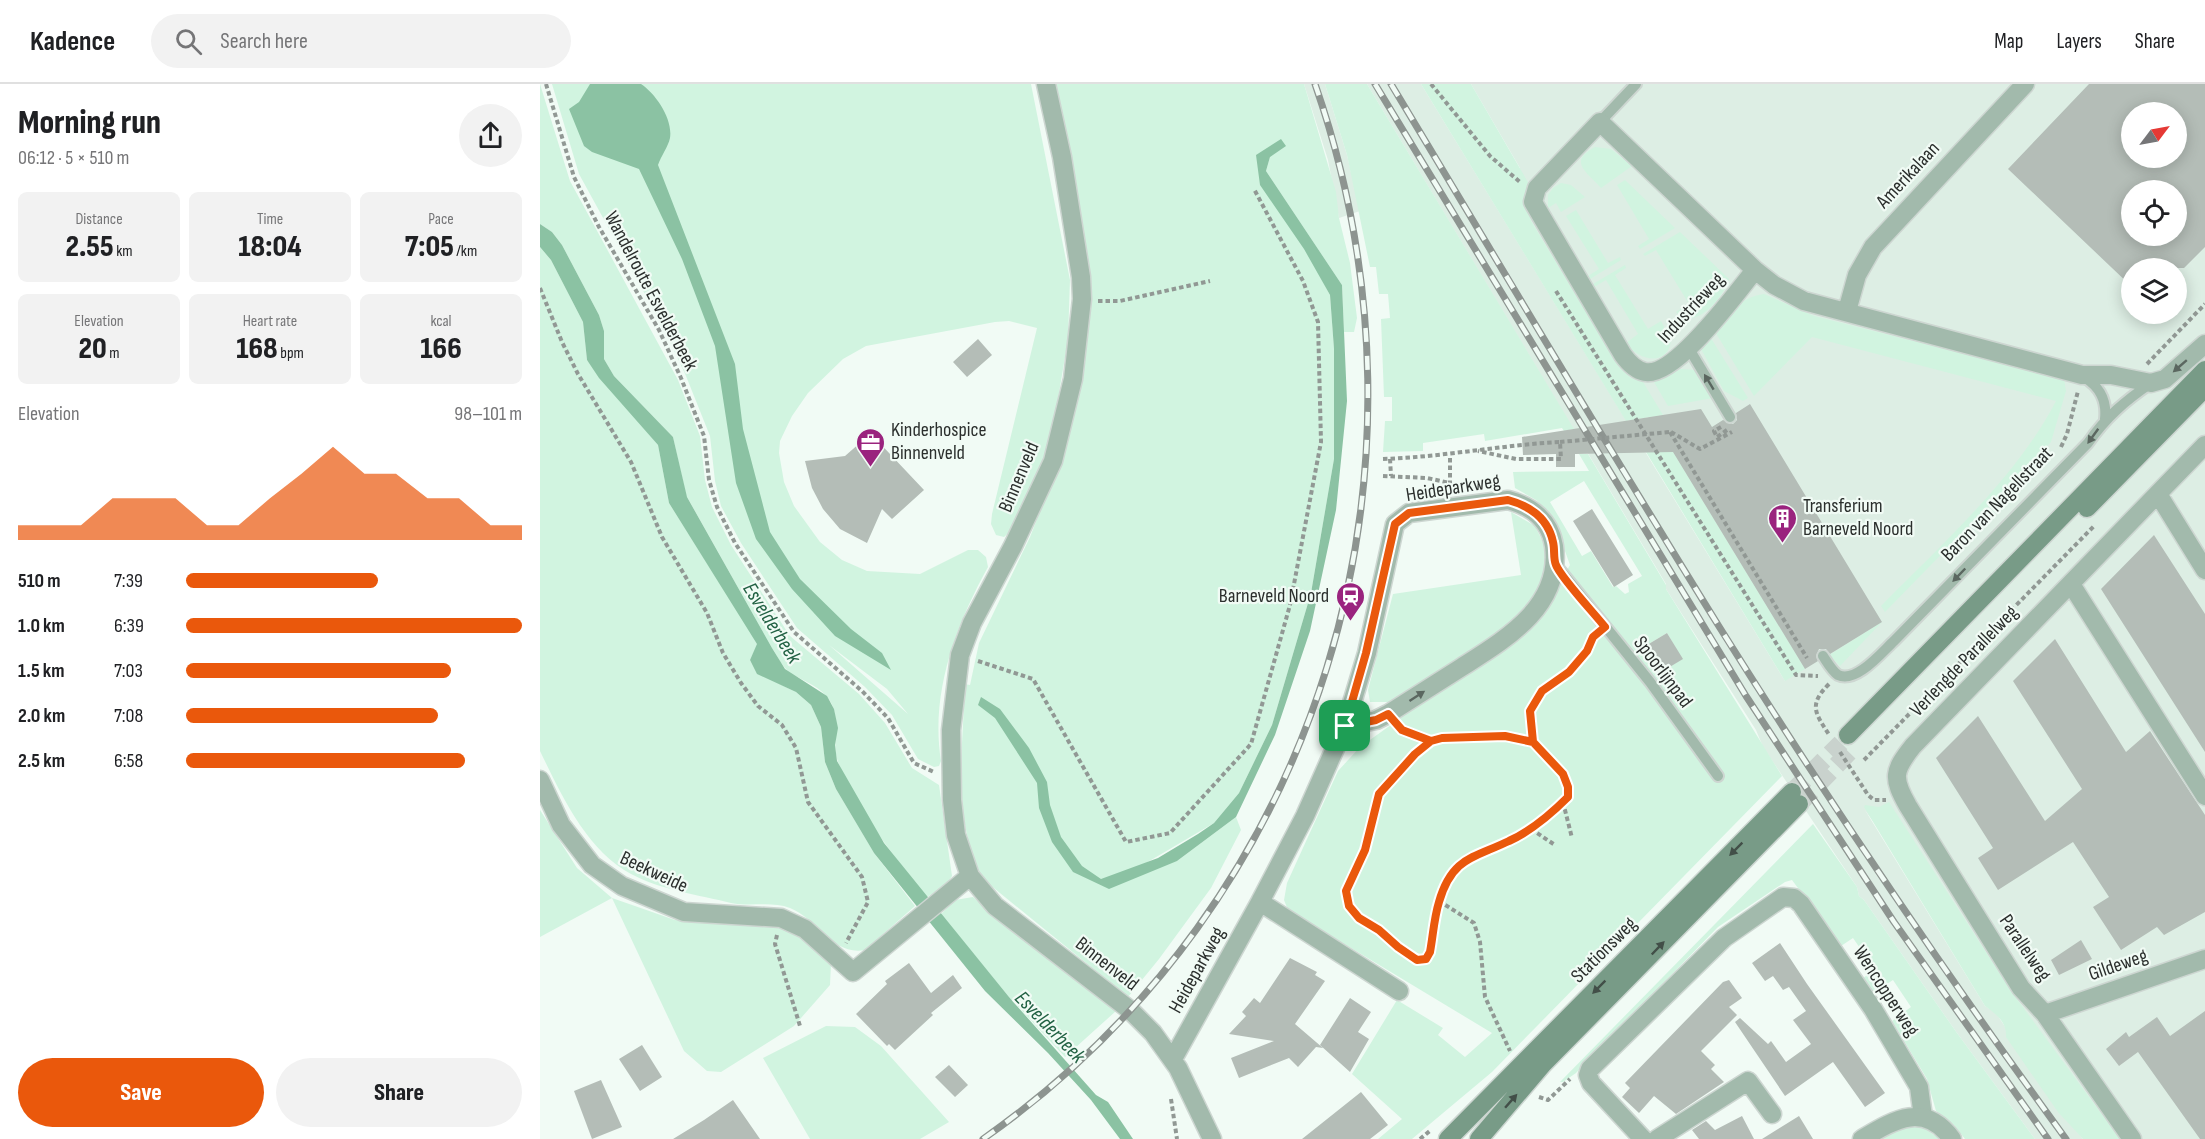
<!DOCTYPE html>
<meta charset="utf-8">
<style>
:root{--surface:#fff;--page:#f2f2f2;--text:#202124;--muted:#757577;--line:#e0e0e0;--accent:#ea580c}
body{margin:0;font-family:"Sofia Sans Condensed",sans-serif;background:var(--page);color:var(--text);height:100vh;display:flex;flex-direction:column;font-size:22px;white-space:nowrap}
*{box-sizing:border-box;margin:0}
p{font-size:20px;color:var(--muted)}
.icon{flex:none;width:33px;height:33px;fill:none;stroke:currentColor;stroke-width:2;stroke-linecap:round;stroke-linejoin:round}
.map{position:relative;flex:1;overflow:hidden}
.sheet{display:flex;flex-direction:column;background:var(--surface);width:540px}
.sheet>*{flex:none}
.needle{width:39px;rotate:58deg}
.controls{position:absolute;left:1581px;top:18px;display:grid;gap:12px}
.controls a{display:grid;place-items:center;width:66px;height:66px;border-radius:50%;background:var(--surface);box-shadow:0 3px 15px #0003;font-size:30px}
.pin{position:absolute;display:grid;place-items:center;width:51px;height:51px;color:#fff;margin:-26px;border-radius:12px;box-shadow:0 3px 9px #0006}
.round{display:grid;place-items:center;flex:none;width:63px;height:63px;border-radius:32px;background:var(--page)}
.head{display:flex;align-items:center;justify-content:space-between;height:102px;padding:0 18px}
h1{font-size:33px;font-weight:800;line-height:45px}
.stats{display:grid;grid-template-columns:repeat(3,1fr);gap:9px;height:102px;padding:6px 18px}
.stats div{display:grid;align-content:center;border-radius:9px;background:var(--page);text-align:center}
.stats b{font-size:30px;font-weight:800}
.stats small{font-size:16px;font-weight:400}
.stats p{font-size:16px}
.chart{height:168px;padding:12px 18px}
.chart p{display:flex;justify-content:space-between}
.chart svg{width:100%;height:108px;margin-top:6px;fill:var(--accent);opacity:.7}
.button{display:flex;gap:12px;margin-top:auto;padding:12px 18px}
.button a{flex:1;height:69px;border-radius:36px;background:var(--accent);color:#fff;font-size:24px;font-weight:800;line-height:69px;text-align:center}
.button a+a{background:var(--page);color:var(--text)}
ul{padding:0 18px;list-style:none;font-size:20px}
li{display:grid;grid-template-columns:96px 72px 1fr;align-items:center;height:45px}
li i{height:15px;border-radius:8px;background:var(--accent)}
header{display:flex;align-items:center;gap:36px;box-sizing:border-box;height:84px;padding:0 30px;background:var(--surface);border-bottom:2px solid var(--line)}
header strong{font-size:28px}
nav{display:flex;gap:33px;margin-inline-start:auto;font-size:21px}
.search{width:420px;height:54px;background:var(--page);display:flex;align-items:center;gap:15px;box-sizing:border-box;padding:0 21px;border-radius:33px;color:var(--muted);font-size:22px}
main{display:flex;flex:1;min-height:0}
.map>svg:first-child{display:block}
.built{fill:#ddeee4;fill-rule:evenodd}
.green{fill:#d1f4e0;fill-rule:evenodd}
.water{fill:#8bc2a3}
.building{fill:#b4bdb7;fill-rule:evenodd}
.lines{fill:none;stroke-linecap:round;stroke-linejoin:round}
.secondary-tunnel{stroke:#c9d2cd;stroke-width:18;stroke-dasharray:18 9;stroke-linecap:butt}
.service-casing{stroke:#cdd6d1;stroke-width:14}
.minor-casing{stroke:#cdd6d1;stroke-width:21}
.tertiary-casing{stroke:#cdd6d1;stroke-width:21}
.secondary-casing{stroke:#cdd6d1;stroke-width:21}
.path{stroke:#919894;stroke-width:4;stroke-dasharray:4.5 3;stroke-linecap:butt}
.service{stroke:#a2baac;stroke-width:10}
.minor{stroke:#a2baac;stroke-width:18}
.tertiary{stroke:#a2baac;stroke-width:18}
.secondary{stroke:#789b87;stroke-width:18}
.rail-casing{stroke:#8d9490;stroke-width:7}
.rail{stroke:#f1fbf5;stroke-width:4.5;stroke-dasharray:14;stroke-linecap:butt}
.path-bridge{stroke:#919894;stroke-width:4;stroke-dasharray:4.5 3;stroke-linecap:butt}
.oneway{fill:#5b6760}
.oneway2{fill:#424f48}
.route-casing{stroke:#fff;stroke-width:12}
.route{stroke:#ea580c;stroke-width:8}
.labels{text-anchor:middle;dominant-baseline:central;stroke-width:4.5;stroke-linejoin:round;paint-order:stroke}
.street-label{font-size:20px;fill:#2b2f2d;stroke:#f1fbf5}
.poi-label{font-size:20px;fill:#2b2f2d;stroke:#f1fbf5;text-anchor:start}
.water-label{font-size:21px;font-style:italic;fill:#216143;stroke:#f1fbf5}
</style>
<header>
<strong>Kadence</strong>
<div class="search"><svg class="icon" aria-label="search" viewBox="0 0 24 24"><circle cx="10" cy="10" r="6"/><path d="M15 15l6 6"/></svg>Search here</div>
<nav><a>Map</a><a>Layers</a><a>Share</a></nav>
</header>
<main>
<section class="sheet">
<div class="head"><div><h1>Morning run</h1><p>06:12 · 5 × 510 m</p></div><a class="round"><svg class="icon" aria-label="share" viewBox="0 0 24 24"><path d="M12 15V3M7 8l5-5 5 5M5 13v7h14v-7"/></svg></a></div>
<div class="stats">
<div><p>Distance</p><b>2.55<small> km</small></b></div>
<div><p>Time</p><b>18:04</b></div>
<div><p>Pace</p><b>7:05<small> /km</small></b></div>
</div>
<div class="stats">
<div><p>Elevation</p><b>20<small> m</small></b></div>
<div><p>Heart rate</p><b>168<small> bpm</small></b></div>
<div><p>kcal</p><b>166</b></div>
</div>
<div class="chart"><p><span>Elevation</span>98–101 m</p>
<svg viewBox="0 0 160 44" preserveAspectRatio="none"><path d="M0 44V38L10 38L20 38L30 27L40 27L50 27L60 38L70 38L80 27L90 17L100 6L110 17L120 17L130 27L140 27L150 38L160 38V44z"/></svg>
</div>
<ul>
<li><b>510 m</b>7:39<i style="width:57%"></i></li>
<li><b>1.0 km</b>6:39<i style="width:100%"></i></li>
<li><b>1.5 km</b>7:03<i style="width:79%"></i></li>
<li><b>2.0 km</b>7:08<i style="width:75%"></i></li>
<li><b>2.5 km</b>6:58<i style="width:83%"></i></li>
</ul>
<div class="button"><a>Save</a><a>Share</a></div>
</section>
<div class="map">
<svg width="1665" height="1055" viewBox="0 0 1665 1055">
<rect width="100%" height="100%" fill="#f1fbf5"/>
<path class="built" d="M764 0H785L807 71 820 127 799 134 788 76Z
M827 0H881L1245 597 1112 340 966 99 980 84 931 0H1665V1055H1559L1325 726 1445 922 1456 929 1521 1028 1543 1055H1495L1417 949 1324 816 1319 812 1317 803 1223 663 1216 646 1126 505V500ZM1592 28H1636V74H1592ZM1592 106H1636V152H1592ZM1592 184H1636V230H1592Z"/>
<path class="green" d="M0 0 30 97 138 296 160 352 165 396 172 423 191 461 250 552 319 610 345 639 372 684 399 701 412 792 406 801 387 813C356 775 315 724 298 678 290 656 304 631 286 612 276 600 260 596 248 587 241 581 237 571 232 564L146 411 133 353 74 292 64 275V247L59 231 22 161 12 148 0 140Z
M12 0H491L530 196 528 255 514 339 503 379 472 446 464 453 456 451 451 440 452 430 497 244 469 237 455 238 326 262 303 275 268 309 252 332 240 357 239 369 244 398 254 422 280 458 302 476 327 487 380 490 428 466H438L446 473 448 483C416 541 390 609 401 677L399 682 394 683 378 675 352 631 325 603 257 544 201 459 181 422 175 397 170 352 146 292 124 245 39 90ZM289 561 347 605 368 630Z
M513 0H764L796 108 799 134 810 179 817 234 814 248H804L802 201 726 87 730 73 716 71 790 211 794 265V375L771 509 732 641 699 709 674 739 606 779 637 777 696 733 701 746 671 804 619 875 588 913 444 796C411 737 423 665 425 600L430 601 439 559 490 453 519 379 546 251Z
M785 0H827L1034 345 1024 347 1022 344 945 357 944 350 883 359V367L843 368 845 337H852V313H844L841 235 850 234 848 210H839L836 183H830L807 71Z
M881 0H931L989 100 985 117 991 137 1080 284 1091 294 1103 298 1123 331 1086 337Z
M1055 63 1071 65 1092 82 1061 104C1047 88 1027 78 1055 63Z
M1085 96 1135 144 1100 165 1098 162 1109 155 1077 101Z
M1021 99 1031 101 1045 113 1021 128 1016 119 1008 124V111L1013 104Z
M1036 126 1068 179 1080 173 1081 176 1050 195 1048 192 1059 185 1026 132Z
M1140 148 1189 195C1184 213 1154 249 1136 228L1149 220 1116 166 1105 172 1103 170Z
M0 163 11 176 43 238 47 276 118 361 129 419 218 560 210 576 217 589 256 608 271 621 281 643 285 678 296 705 334 769 375 822 325 866C292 872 278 835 250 824 232 817 210 823 191 819 159 811 121 806 91 790 46 766 21 710 0 667Z
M1085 181 1086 184 1075 191 1108 245 1121 237 1131 256C1128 284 1097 276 1086 259L1098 250 1066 196 1054 203 1053 200Z
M1224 210 1274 232 1524 295 1526 307 1511 358 1345 528 1341 522C1401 461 1477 393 1516 317L1272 253 1214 312 1174 246C1189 230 1200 213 1224 210Z
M1169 251 1208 314 1203 317 1184 307 1161 265Z
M1141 285 1155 286 1173 314 1128 322 1114 298Z
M1106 368H1133L1265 585 1245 597Z
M1039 370H1048L1126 501V505L1242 692 952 988 872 1055H838L862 1035 812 990 857 916 903 944 898 951 925 973 952 949 748 826 744 816 747 799 798 687 820 663 862 633 860 629 1001 529 1030 481 1016 442 1009 430 996 416 975 404 973 388 1049 387ZM1044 397 1102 492 1088 500 1089 508 1085 510 1076 502 1073 503 1051 467 1042 472 1010 418ZM1127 549 1142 575 1118 590 1102 564Z
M971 428 995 442 1006 464 1008 473 999 507 981 534 854 618H830L828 606 853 510 981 491Z
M1342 538 1300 582 1289 571Z
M1349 718 1471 907 1580 1055H1543L1518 1028 1466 953C1467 938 1456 930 1445 922L1324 723 1325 721 1339 723Z
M0 726 37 784 72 814 135 836 224 841 250 845 291 879 290 901 254 942 181 988 167 987 144 967 72 814 0 853Z
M1273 740 1317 803 1319 812 1324 816 1417 949 1495 1055H1425L1414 1041 1396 1027 1387 995 1352 937 1371 923 1353 896 1333 909 1323 894 1335 886 1313 854 1301 862 1252 796 1245 798 1178 843 1036 989 1023 998H1020Z
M433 813 467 843 576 927 525 973 469 913 401 830 415 816Z
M286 942 315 943 341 962 409 1038 380 1055H270L223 974Z
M1378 1040 1400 1055H1339L1354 1046Z"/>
<path class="water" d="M50 0H101C116 10 133 35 130 54 128 63 121 72 118 81L195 280 203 345 230 448 260 495 311 545 342 569 351 586 295 552 252 505 216 455 196 399 175 262 142 175 99 85 52 68 44 62 29 25 39 18Z
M741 55 746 62 730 73 726 87 802 201 807 317 796 426 770 547 735 651 696 733 637 777 569 805 533 788 512 758 499 724 497 699 455 634 438 621 441 613 460 625 489 664 507 698 510 721 521 753 542 782 561 795 618 774 658 750 674 739 699 709 732 641 771 509 794 375V265L790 211 764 165 720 101 716 71Z
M0 140 12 148 22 161 59 231 64 247V275L74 292 133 353 147 413 232 564 245 585 287 612 294 625 298 644 295 661 297 677 344 759 469 913 556 1011 568 1018 593 1055H580L551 1016 508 969 445 907 334 769 296 705 285 678 281 643 271 621 256 608 217 590 210 576 217 560 129 419 118 361 59 294 47 276 43 238 11 176 0 163Z"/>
<path class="building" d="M1549 0H1665V163L1644 184H1592V203L1468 85ZM1592 28H1636V74H1592ZM1592 106H1636V152H1592Z
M438 255 452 271 427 293 413 278Z
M1210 320 1342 538 1290 570 1286 565H1279L1276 572 1278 577 1265 585 1133 368 1035 370V383H1016V370L983 371 982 353 1161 325 1172 343 1183 336 1193 340 1197 336 1196 329Z
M333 352 384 406 352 435 342 425 327 459 300 445 283 425 272 404 265 377 305 372 321 358 324 361Z
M1052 425 1093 491 1074 503 1033 437Z
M1614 451 1665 530V668L1561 505Z
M1127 549 1143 575 1118 590 1102 564Z
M1515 555 1586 668 1610 647 1665 731V828L1624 851 1617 843 1581 866 1553 823 1569 813 1533 758 1458 806 1438 774 1453 764 1396 674 1438 632 1505 737 1542 705 1473 597Z
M1541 856 1552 875 1519 891 1511 876Z
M1240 859 1267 900 1345 1009 1325 1023 1293 978 1245 1012 1195 938 1200 934 1228 960 1231 957 1246 978 1271 960 1253 936 1266 927 1249 903 1243 906 1233 892 1225 897 1212 879Z
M750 874 777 888 775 891 785 897 755 940 783 964 776 963 758 983 749 974 699 994 691 974 734 957 689 950 706 932 702 928 714 914 720 919Z
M369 879 391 909 413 891 422 904 391 929 393 931 355 966 349 960 347 962 316 930 347 900 345 897Z
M1189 896 1202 914 1189 923 1197 931 1161 967 1175 981 1171 985 1184 998 1136 1030 1114 1012 1099 1029 1082 1013 1090 1004 1085 999 1183 898Z
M810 914 831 928 818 948 829 955 810 988 780 961Z
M1665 927V1055H1660L1598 968 1579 982 1566 965 1586 948 1589 953 1617 933 1630 952Z
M102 961 122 993 100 1007 79 975Z
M409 981 428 1001 415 1013 395 993Z
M61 996 82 1043 52 1055 34 1007Z
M821 1008 848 1041 830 1055H762Z
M193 1016 220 1055H133L164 1036Z
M1202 1032 1214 1055H1159L1152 1046 1166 1037 1175 1046Z
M1259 1032 1273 1055H1222Z"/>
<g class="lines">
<path class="secondary-tunnel" d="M1252 708 1301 659
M1259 720 1315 662"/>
<defs>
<path id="service" d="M1060 38 1096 0
M1148 263 1190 333
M1544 293C1560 303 1567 316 1565 335
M1015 480 1110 598 1178 692
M1283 572C1287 578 1292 587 1298 591 1316 600 1342 568 1354 557L1548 359C1566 333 1585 317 1611 299"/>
<path id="minor" d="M506 0 522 73 541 193 542 215 533 295 513 377 473 462 432 539 420 571 411 646 412 716 416 751 430 792 455 822 590 926 613 949 638 984 672 1055
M1060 38 1215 186C1197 208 1135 294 1105 288 1095 286 1088 278 1083 271L993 118 997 104Z
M1215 186 1234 201 1264 217 1542 291H1571L1611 299 1625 295 1665 260
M1307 227 1317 191 1333 163 1485 0
M1618 410 1665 486
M1531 500 1665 712
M0 696 21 741 52 781 82 802 144 828 241 834 265 845 313 888 430 792
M720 818 859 907
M1505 930 1665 875
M633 975 720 818 765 732 805 642 827 569 855 440 869 429 968 416C991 422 1010 436 1014 462 1022 522 966 555 922 583 898 598 873 614 848 630L836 636 805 642
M1103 1055 1051 999 1048 991 1050 985 1184 854 1243 813 1254 814 1261 820 1333 925 1379 1003 1383 1033
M1117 1055 1208 997 1232 1030
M1592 1055 1505 930 1481 904 1368 722C1352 694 1353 687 1373 662L1665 361"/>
<path id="tertiary" d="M1322 1055C1354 1036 1384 1017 1412 1055"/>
<path id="secondary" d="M1547 424 1665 304
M1308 651 1665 286
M908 1055 1252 708
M939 1055 1003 980 1259 720"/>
</defs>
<use href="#service" class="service-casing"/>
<use href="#minor" class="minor-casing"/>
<use href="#tertiary" class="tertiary-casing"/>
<use href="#secondary" class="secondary-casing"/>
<path class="path" d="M6 0 34 93 59 143 119 246 141 294 164 352 169 396 177 423 195 459 254 548 322 607 348 634 374 679 394 688
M891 0 950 72 981 99
M0 204 22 258 38 290 91 378 122 453 167 529 183 569 201 599 218 622 242 641 256 664 268 718 322 793 328 818 306 859
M1016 207 1256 591 1278 592
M558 217H580L670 197
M1607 280 1665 220
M1181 343 1174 347 1177 353 1187 346
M1130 348 1267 574
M1131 348 1160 365 1192 348
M1521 363 1527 350 1538 307
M843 375C903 373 961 361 1020 358L1021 375H976L938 367
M850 375 851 392
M843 392 887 394 910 399
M910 401V371
M1409 476 1423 462
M438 577 493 595 586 758 630 749 711 660 750 521 781 358 778 238 763 197 714 105
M1289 600C1268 621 1275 629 1290 652
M860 644 891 657 902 654 965 652 993 658
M891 657 875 670 839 710 825 766 806 807 809 822 819 834 877 876 886 875 890 868C893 852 894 834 899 818 912 773 933 774 969 757 991 747 1011 730 1028 713V703L1023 690 993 658 990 627 1002 607 1038 579 1056 551
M1300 668 1328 711 1334 716H1346
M1324 676 1555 441
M1023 718 1032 754
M991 745 1015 761
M899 817 934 839 940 858 945 913 970 967
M237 851 235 860 260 942
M999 1013 1008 1016 1030 995
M631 1015 637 1055
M880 1055 891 1046"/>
<use href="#service" class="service"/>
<use href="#minor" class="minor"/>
<use href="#tertiary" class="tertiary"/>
<use href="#secondary" class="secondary"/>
<defs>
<path id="rail" d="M835 0 1206 612 1354 838 1508 1055
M851 0C960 181 1068 364 1180 544 1289 718 1405 889 1526 1055
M443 1055C782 818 910 387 775 0"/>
</defs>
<use href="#rail" class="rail-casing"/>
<use href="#rail" class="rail"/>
<path class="path-bridge" d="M1020 358 1130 348"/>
</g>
<defs><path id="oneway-solid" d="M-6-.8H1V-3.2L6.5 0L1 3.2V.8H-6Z" transform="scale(1.5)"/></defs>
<g class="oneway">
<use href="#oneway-solid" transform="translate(1640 282) rotate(139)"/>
<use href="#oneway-solid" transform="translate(1169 298) rotate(-121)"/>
<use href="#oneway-solid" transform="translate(1553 352) rotate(126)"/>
<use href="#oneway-solid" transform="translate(1419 491) rotate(134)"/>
<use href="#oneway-solid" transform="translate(877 612) rotate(-33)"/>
</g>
<g class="oneway2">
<use href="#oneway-solid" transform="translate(1196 765) rotate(135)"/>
<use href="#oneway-solid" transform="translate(1118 864) rotate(-46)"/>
<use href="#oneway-solid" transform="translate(1059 903) rotate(135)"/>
<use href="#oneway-solid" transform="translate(971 1017) rotate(-49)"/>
</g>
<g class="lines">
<defs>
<path id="route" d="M805 642 836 636 848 630 862 646 891 657 902 654 965 652 993 658 1023 690 1028 703V713C1011 730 991 747 969 757 934 774 912 773 899 818 894 834 893 852 890 868L886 875 877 876 858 863 839 846 819 834 809 822 806 807 825 766 839 710 875 670 891 657 902 654 965 652 993 658 990 627 1002 607 1029 588 1047 567 1053 553 1065 543C1054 529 1021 494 1016 481 1013 475 1015 465 1013 458 1008 434 990 422 968 416L869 429 855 440 826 569 805 642"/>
</defs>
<use href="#route" class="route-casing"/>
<use href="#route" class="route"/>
</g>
<defs>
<symbol id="office-pin" viewBox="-11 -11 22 30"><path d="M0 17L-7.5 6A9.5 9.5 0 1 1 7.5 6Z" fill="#9a237e" stroke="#f1fbf5"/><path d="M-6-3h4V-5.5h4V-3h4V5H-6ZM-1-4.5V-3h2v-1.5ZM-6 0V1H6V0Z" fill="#fff"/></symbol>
<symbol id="building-pin" viewBox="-11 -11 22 30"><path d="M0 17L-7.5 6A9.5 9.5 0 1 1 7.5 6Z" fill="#9a237e" stroke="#f1fbf5"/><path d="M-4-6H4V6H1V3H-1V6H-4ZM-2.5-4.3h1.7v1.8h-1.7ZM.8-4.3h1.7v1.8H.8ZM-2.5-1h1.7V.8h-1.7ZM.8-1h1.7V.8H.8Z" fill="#fff"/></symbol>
<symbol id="station-pin" viewBox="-11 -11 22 30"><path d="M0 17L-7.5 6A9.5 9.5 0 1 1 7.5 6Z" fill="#9a237e" stroke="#f1fbf5"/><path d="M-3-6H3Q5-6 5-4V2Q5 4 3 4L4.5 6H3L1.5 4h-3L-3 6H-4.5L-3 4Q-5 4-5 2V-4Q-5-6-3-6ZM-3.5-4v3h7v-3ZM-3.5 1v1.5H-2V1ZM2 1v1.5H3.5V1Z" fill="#fff"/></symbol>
</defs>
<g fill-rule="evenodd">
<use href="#office-pin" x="314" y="342" width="33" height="45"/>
<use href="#building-pin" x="1226" y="418" width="33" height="45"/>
<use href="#station-pin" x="794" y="496" width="33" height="45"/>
</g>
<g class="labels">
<g class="street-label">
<text transform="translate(1368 91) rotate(-47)">Amerikalaan</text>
<text transform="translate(111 207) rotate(62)">Wandelroute Esvelderbeek</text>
<text transform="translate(1151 224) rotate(-47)">Industrieweg</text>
<text transform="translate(479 393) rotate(-67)">Binnenveld</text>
<text transform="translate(913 404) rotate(-9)">Heideparkweg</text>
<text transform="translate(1457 420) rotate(-46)">Baron van Nagellstraat</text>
<text transform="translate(1424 577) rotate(-46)">Verlengde Parallelweg</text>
<text transform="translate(1123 588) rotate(53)">Spoorlijnpad</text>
<text transform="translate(114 788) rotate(25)">Beekweide</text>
<text transform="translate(1485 864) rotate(56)">Parallelweg</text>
<text transform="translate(1064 866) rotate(-45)">Stationsweg</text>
<text transform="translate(567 880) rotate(38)">Binnenveld</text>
<text transform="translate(1578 881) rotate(-19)">Gildeweg</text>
<text transform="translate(657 886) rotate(-61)">Heideparkweg</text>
<text transform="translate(1346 907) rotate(57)">Wencopperweg</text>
</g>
<g class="poi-label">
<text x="351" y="346">Kinderhospice<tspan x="351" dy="23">Binnenveld</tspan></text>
<text x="1263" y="422">Transferium<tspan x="1263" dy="23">Barneveld Noord</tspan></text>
<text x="789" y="512" text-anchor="end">Barneveld Noord</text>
</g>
<g class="water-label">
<text transform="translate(232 539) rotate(58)">Esvelderbeek</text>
<text transform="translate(510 943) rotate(46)">Esvelderbeek</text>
</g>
</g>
</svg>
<div class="controls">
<a><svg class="needle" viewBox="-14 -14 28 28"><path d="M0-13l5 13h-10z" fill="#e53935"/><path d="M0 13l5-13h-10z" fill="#757577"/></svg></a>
<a><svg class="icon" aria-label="locate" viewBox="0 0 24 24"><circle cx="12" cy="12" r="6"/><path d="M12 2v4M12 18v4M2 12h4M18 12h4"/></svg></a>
<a><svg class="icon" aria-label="layers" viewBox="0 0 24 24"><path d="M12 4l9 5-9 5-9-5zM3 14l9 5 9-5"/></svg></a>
</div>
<div class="pin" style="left:805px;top:642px;background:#1e9e55"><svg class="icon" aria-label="arrive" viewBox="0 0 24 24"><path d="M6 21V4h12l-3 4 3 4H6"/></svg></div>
</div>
</main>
